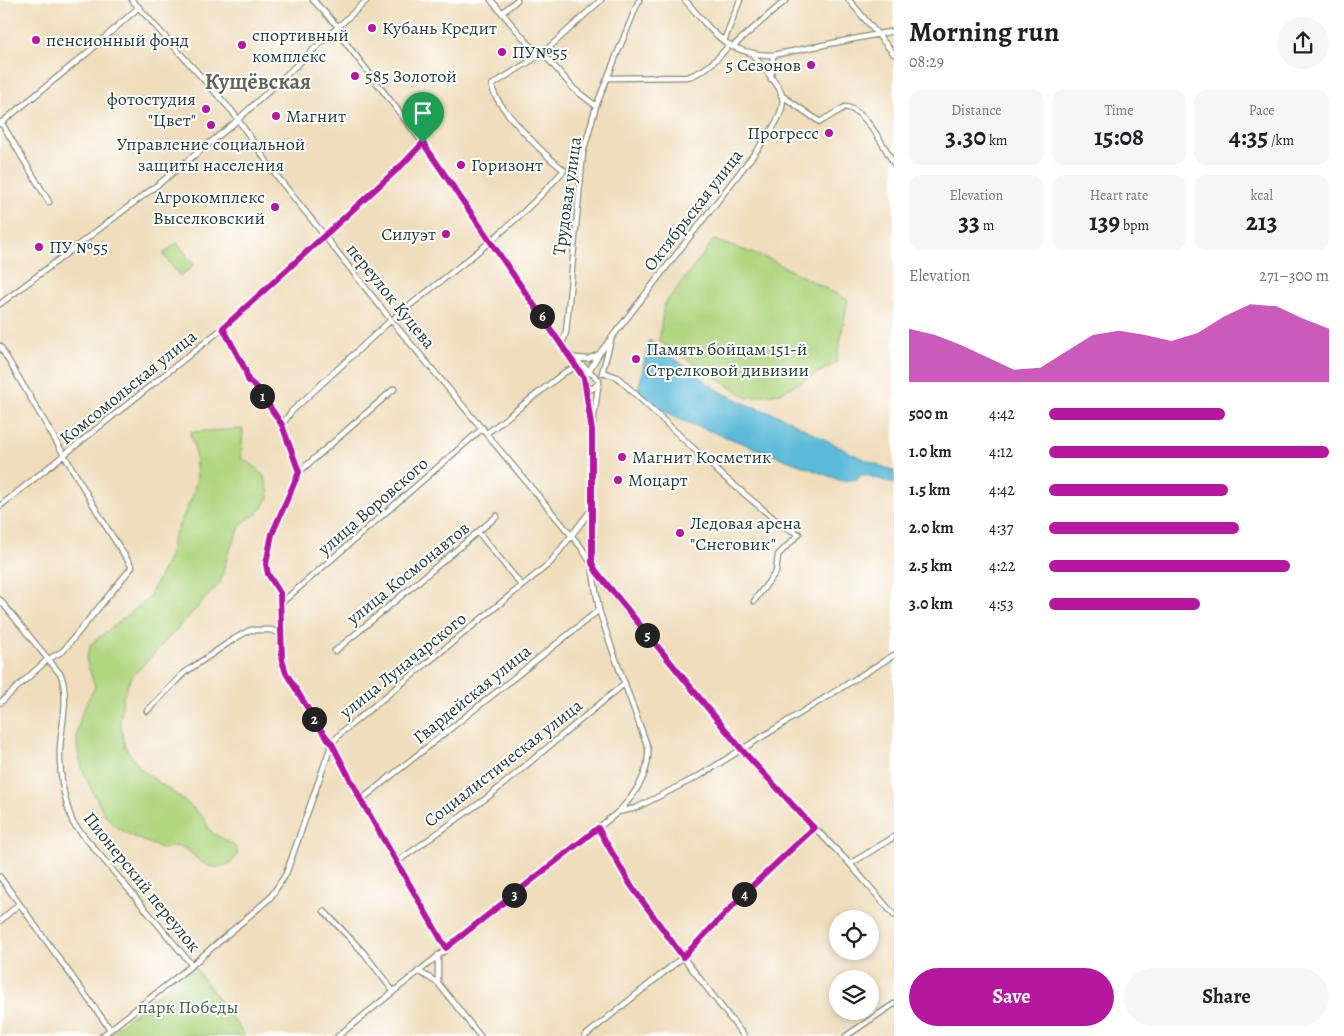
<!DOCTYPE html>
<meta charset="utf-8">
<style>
:root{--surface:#fff;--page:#f6f6f6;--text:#202124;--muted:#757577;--accent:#b5179e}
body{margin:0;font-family:Alegreya,serif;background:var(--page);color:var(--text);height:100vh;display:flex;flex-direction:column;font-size:19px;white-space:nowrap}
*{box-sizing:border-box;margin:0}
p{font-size:16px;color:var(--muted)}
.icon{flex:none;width:28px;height:28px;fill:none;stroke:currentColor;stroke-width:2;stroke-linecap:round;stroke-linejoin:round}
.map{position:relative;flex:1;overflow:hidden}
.panel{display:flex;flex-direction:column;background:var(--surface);width:450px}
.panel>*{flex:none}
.fabs{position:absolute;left:829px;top:910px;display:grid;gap:10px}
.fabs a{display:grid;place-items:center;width:50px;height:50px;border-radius:50%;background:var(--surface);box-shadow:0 2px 8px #0003;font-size:25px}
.pin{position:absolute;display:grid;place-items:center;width:42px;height:42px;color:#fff;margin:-51px -21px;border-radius:50% 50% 50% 0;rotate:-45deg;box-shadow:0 0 5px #0007}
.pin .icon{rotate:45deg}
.km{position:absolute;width:25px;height:25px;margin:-12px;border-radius:50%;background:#222;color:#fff;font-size:14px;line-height:25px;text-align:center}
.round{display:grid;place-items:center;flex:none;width:52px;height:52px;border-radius:26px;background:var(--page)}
.headline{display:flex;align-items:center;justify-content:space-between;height:85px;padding:0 15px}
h1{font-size:28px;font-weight:700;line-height:38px}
.figures{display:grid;grid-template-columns:repeat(3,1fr);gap:8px;height:85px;padding:5px 15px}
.figures div{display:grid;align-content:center;border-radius:12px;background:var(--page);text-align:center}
.figures b{font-size:25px;font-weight:700}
.figures small{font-size:14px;font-weight:400}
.figures p{font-size:14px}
.chart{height:140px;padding:10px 15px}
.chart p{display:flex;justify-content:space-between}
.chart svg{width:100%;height:90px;margin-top:5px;fill:var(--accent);opacity:.7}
.button{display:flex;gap:10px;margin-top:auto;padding:10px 15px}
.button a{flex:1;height:58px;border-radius:30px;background:var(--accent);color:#fff;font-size:20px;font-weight:700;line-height:58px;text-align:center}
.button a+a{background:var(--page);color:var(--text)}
ul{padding:0 15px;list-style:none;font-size:16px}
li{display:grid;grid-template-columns:80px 60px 1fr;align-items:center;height:38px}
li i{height:12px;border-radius:6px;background:var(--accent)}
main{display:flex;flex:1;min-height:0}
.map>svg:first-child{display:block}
.green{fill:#b0d680;stroke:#688a5a}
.water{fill:#5abad8;stroke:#3c7c86}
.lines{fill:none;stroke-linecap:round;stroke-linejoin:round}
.minor-casing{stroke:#878d78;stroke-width:7}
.minor{stroke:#fff;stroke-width:4.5}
.route-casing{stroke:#fff;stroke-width:10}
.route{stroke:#b5179e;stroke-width:6}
.poi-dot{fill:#b5179e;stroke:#fff;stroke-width:2}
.labels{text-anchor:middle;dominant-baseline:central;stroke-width:4;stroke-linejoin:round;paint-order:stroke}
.poi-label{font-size:18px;fill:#1f3d34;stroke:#fff;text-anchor:start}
.street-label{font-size:18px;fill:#1f3d34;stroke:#fff}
.park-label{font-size:18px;fill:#436347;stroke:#fff}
.district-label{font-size:22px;font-weight:bold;fill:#626658;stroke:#fff}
</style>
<main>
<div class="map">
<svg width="894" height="1036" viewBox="0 0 894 1036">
<rect width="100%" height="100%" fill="#fff"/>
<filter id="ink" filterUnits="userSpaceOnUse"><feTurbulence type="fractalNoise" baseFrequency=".02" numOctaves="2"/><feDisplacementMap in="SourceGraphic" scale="10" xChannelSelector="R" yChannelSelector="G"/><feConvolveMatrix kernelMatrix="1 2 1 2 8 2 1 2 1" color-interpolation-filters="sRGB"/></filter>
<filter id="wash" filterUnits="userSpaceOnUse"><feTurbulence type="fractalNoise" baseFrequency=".0096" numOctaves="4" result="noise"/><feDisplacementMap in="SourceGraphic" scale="20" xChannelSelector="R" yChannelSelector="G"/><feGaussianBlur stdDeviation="1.12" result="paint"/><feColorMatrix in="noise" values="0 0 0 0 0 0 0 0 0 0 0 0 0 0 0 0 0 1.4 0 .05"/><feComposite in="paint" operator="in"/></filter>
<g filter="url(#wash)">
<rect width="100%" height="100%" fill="#efddbb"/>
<path class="green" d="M714 240 769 259 848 300 836 363 780 393 748 398 659 341 664 305Z
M177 243 194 265 180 276 163 254Z
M243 429 241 458C262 470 266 473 269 497L258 513 242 523 228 554 220 583 131 678 123 696 120 722 125 747 142 770 185 801 203 817 211 832 234 845 238 854 232 862C228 864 222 867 217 867 192 868 195 838 163 849 149 843 131 837 118 828 106 820 100 806 94 794 72 752 70 729 95 687L86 659 91 644 148 599 169 557 173 538 193 495 197 477 195 450 190 432Z
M194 966 245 1036H106Z"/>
<path class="water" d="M649 340 716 389 743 403 780 416 859 457 894 471V484L862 474 858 479 842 481 673 417 653 404 638 390Z"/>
</g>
<g filter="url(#ink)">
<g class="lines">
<defs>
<path id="minor" d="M132 0 232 111 279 179 312 220 391 320 581 547 603 582 742 750 771 783 850 864 894 915
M313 0 342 31
M491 0 538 55
M685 0C713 32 726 55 773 55L894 31
M849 0 894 54
M502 13 517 0
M336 30 423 143 584 378
M724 41 740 0
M732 47 786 0
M543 53 574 89 596 106
M609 78 687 77C704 73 718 59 729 45
M771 79 773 55
M781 95 820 122 845 107C865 109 885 148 894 164
M1 122 49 202
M0 124 86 54 139 7
M0 304 160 183 232 125 367 0
M395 317C453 271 516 226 564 170 548 158 492 104 492 85L543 53 601 0
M223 328 245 369 248 380 258 389 282 425 299 472 272 534 266 564 268 574 280 593 282 659 286 673 321 730 332 743 361 800 446 948
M562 345 566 332 583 153 596 106 639 0
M0 346 107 528 132 567 63 651 47 660 0 703
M569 354 599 380 593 424
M576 358 588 359 597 355
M603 372 617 377 723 476 784 527 799 534 778 555 776 572 754 601
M602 373 611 340
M585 385 592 389 599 383
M282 425 291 412 391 320
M487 433 565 372 576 367
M299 472 394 389
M0 506 223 328 403 164 423 143
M479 533 522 586
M0 600 61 675C69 696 62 724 60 747 59 772 64 800 73 823L192 965
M280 604 483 428
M335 651 497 516
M147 711 184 673 234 639 250 630H271L280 633
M361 800 599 610
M618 812 636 808 699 776 894 655
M598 828 630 884 683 957 744 1036
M397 862 488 797 625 683
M850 864 894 837
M0 877 110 1029
M324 911 364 953 393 991
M0 921 19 904
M418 971 438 983 480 1036
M438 983V955
M102 1036 192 965 270 898 286 874 332 743 342 732 550 563 592 509
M338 1036 618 812C635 795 650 772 648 748L611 646 599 610 593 573 592 431 583 381 599 354 754 154C765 139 791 110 780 90 773 78 762 66 753 55
M585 1036 683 957 750 888 814 828
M846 1036 894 1004"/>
</defs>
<use href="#minor" class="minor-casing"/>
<use href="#minor" class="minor"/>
</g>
</g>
<g class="lines" filter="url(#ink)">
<defs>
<path id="route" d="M423 143 584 378 592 431V563L596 571 742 750 814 828 750 888 683 957 630 884 598 828 446 948 361 800 332 744 321 730 286 673 282 660 280 593 268 574 266 564 272 534 299 472 282 425 258 389 248 380 245 369 223 328 403 164Z"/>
</defs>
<use href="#route" class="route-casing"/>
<use href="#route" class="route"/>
</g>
<g class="poi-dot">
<circle cx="372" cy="28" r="5"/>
<circle cx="36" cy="40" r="5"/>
<circle cx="242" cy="45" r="5"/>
<circle cx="502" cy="52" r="5"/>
<circle cx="811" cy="65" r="5"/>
<circle cx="355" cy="76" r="5"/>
<circle cx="206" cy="109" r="5"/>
<circle cx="276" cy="116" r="5"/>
<circle cx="211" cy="125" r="5"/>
<circle cx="829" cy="133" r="5"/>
<circle cx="461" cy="165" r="5"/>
<circle cx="275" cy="207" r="5"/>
<circle cx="446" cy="234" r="5"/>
<circle cx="39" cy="247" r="5"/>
<circle cx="636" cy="359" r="5"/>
<circle cx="622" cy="457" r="5"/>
<circle cx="618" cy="480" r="5"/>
<circle cx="680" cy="533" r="5"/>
</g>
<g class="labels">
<g class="poi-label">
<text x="382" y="28">Кубань Кредит</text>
<text x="252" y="35">спортивный<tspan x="252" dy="21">комплекс</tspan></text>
<text x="46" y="40">пенсионный фонд</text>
<text x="512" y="52">ПУ№55</text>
<text x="801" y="65" text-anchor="end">5 Сезонов</text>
<text x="365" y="76">585 Золотой</text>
<text x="196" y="99" text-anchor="end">фотостудия<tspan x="196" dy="21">"Цвет"</tspan></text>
<text x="286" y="116">Магнит</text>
<text x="819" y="133" text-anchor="end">Прогресс</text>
<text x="211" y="144" text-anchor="middle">Управление социальной<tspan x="211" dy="21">защиты населения</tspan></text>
<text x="471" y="165">Горизонт</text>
<text x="265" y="197" text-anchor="end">Агрокомплекс<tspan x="265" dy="21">Выселковский</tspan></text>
<text x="436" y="234" text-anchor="end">Силуэт</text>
<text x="49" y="247">ПУ №55</text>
<text x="646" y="349">Память бойцам 151-й<tspan x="646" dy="21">Стрелковой дивизии</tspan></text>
<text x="632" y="457">Магнит Косметик</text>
<text x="628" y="480">Моцарт</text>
<text x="690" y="523">Ледовая арена<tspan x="690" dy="21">"Снеговик"</tspan></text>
</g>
<g class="street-label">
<text transform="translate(567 196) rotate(-82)">Трудовая улица</text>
<text transform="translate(693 210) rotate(-52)">Октябрьская улица</text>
<text transform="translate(391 296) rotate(51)">переулок Куцева</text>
<text transform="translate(128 387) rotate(-39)">Комсомольская улица</text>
<text transform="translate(373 506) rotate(-41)">улица Воровского</text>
<text transform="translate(408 573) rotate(-39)">улица Космонавтов</text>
<text transform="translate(403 665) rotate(-39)">улица Луначарского</text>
<text transform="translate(472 694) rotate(-39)">Гвардейская улица</text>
<text transform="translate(503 763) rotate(-38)">Социалистическая улица</text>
<text transform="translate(142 882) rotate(51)">Пионерский переулок</text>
</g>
<g class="park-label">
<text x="188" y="1007">парк Победы</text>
</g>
<g class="district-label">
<text x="258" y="82">Кущёвская</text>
</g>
</g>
</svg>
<div class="fabs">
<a><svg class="icon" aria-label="locate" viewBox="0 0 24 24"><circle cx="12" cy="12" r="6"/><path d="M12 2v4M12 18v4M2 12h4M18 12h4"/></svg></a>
<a><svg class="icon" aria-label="layers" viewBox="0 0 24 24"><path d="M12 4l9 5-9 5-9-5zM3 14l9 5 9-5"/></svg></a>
</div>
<div class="pin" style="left:423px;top:143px;background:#1e9e55"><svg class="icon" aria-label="arrive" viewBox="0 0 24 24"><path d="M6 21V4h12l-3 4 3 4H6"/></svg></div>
<b class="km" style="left:262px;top:396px">1</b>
<b class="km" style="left:314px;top:719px">2</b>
<b class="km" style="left:514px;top:895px">3</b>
<b class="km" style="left:744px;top:894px">4</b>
<b class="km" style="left:647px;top:635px">5</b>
<b class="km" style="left:542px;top:316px">6</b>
</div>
<section class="panel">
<div class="headline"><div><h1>Morning run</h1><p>08:29</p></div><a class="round"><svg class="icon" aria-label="share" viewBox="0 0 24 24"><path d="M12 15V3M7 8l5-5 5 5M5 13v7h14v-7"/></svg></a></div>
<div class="figures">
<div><p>Distance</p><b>3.30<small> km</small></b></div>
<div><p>Time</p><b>15:08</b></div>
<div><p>Pace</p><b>4:35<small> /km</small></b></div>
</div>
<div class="figures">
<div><p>Elevation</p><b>33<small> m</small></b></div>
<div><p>Heart rate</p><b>139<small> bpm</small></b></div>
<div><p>kcal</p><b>213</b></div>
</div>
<div class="chart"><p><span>Elevation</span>271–300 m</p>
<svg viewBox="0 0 160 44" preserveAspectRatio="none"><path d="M0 44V18L10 21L20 26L30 32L40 38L50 37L60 29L70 21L80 19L90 21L100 24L110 20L120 12L130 6L140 7L150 13L160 18V44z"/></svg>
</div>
<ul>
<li><b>500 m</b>4:42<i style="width:63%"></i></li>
<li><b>1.0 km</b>4:12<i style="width:100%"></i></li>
<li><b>1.5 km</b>4:42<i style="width:64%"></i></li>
<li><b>2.0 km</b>4:37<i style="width:68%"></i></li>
<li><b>2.5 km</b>4:22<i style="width:86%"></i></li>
<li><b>3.0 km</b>4:53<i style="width:54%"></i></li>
</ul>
<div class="button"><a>Save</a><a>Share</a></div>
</section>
</main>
